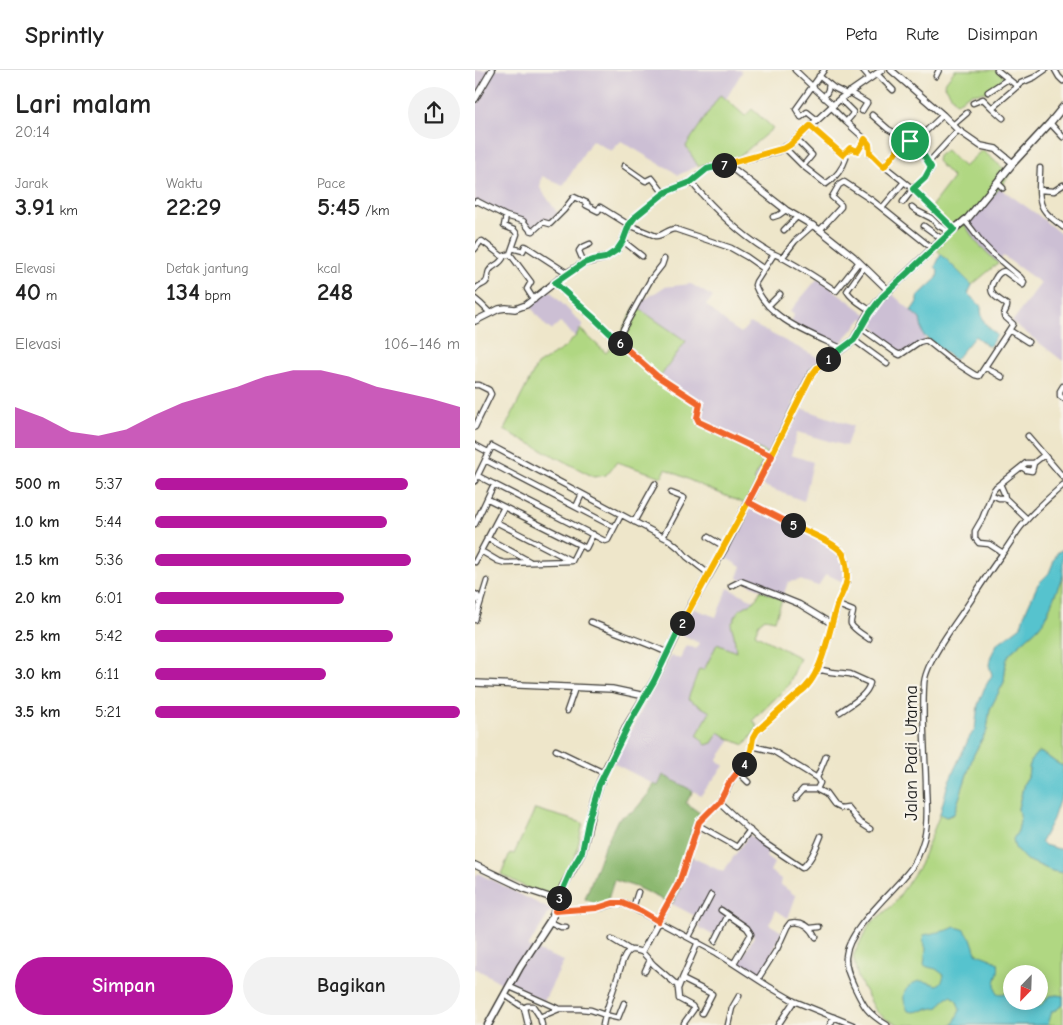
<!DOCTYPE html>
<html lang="id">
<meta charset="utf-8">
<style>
:root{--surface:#fff;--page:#f2f2f2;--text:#222;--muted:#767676;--line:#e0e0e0;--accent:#b5179e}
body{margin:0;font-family:"Comic Neue",sans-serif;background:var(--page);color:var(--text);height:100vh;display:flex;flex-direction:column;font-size:19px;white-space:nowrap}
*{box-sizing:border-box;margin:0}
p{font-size:16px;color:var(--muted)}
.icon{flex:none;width:28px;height:28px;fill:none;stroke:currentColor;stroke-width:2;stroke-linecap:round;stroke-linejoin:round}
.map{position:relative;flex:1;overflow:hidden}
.drawer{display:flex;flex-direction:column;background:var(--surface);width:475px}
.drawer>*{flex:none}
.needle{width:32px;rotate:203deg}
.buttons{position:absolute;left:528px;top:895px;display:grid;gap:10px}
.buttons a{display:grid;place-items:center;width:45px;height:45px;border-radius:50%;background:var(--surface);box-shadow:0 2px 12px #0003;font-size:25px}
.pin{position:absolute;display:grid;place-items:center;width:42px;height:42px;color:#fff;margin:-21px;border:2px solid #fff;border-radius:50%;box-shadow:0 1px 5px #0007}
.km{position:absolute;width:25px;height:25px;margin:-12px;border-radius:50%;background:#222;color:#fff;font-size:14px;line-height:25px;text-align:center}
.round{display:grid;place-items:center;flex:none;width:52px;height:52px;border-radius:26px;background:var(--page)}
.head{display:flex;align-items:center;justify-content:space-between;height:85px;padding:0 15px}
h1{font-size:28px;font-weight:700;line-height:38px}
.figures{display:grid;grid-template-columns:repeat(3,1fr);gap:8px;height:85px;padding:5px 15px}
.figures div{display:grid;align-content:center}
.figures b{font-size:25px;font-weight:700}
.figures small{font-size:14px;font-weight:400}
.figures p{font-size:14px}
.chart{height:140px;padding:10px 15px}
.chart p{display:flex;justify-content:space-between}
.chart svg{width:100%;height:90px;margin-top:5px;fill:var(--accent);opacity:.7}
.cta{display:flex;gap:10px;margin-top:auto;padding:10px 15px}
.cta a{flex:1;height:58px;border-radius:30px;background:var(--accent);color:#fff;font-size:20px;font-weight:700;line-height:58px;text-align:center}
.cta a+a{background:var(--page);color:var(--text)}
ul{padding:0 15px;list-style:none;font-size:16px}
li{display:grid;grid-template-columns:80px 60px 1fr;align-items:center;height:38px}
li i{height:12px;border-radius:6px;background:var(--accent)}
header{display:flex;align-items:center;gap:30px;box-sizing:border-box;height:70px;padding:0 25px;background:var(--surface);border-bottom:1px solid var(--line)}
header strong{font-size:24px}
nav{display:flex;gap:28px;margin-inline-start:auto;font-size:18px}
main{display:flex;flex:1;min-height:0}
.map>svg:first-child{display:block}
.industrial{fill:#ccbfd4}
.green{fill:#b0d782;stroke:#667a4f;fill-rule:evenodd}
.forest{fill:#8cb870;stroke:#546a46}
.water{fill:#56c3ce;stroke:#397075}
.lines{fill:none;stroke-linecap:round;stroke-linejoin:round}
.minor-casing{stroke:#3c3a36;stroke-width:7}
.tertiary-casing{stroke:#3c3a36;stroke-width:8}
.secondary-casing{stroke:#3c3a36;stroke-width:9}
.minor{stroke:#fff;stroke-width:4.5}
.tertiary{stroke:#fff;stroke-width:5.5}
.secondary{stroke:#fff;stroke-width:6}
.split-1-casing{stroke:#fff;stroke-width:10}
.split-2-casing{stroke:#fff;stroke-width:10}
.split-3-casing{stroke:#fff;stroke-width:10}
.split-4-casing{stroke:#fff;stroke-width:10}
.split-5-casing{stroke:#fff;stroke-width:10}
.split-6-casing{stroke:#fff;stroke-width:10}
.split-7-casing{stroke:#fff;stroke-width:10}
.split-8-casing{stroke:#fff;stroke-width:10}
.split-1{stroke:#22a559;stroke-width:6}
.split-2{stroke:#f5b400;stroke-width:6}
.split-3{stroke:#22a559;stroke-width:6}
.split-4{stroke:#f0652b;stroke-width:6}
.split-5{stroke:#f5b400;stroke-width:6}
.split-6{stroke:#f0652b;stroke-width:6}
.split-7{stroke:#22a559;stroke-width:6}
.split-8{stroke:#f5b400;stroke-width:6}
.labels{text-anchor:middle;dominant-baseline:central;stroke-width:4.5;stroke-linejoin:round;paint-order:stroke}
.street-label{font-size:18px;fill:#1c1c1c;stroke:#f7f3e8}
</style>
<header>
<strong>Sprintly</strong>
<nav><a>Peta</a><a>Rute</a><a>Disimpan</a></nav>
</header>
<main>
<section class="drawer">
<div class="head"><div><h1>Lari malam</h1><p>20:14</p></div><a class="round"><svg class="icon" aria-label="share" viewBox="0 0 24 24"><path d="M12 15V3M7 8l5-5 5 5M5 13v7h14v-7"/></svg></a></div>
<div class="figures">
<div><p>Jarak</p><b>3.91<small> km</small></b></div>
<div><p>Waktu</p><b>22:29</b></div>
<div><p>Pace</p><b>5:45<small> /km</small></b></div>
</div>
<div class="figures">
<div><p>Elevasi</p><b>40<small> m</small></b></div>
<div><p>Detak jantung</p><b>134<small> bpm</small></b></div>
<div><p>kcal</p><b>248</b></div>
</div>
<div class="chart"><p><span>Elevasi</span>106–146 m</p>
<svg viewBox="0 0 160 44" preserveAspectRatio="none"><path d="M0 44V24L10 29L20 36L30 38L40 35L50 28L60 22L70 18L80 14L90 9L100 6L110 6L120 9L130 14L140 17L150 20L160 24V44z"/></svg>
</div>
<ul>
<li><b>500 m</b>5:37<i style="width:83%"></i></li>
<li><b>1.0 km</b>5:44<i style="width:76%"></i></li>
<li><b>1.5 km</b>5:36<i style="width:84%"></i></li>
<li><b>2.0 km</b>6:01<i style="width:62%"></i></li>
<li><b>2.5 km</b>5:42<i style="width:78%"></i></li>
<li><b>3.0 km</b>6:11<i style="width:56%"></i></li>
<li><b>3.5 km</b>5:21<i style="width:100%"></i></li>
</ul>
<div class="cta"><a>Simpan</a><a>Bagikan</a></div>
</section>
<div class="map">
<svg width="588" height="955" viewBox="0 0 588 955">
<rect width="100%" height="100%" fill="#f7f3e8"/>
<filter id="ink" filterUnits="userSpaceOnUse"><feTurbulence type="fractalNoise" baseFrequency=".02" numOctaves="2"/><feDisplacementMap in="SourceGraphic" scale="10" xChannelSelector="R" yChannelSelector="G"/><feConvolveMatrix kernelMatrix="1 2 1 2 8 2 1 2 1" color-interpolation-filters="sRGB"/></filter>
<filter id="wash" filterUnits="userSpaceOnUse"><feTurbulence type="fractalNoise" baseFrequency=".0096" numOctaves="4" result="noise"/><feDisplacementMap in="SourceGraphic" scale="20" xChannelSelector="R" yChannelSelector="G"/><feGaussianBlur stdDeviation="1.12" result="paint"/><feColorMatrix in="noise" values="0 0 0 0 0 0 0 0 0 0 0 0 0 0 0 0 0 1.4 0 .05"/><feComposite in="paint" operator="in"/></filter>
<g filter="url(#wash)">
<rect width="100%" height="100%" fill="#eee6ca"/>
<path class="industrial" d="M0 0H265L267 2 251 29 245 26 211 76 223 96 203 105 195 99 183 93 146 71 136 81 117 70 88 116 67 106 65 118 84 145 75 154 69 152 57 162 49 152 4 132 0 137Z
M525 118 563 145 588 166V291L537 252 566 213 528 186 523 193 501 172 490 155Z
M343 208 391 244 414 221 445 249 451 274 428 286 406 269 400 257 388 248 363 276 316 253 319 245 315 241Z
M216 214 238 227 231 235 254 255 266 263 275 253 346 289 327 315 317 335 378 356 371 376 322 362 316 385 338 392 329 431 286 415 279 411 226 351 185 307 160 236 189 217Z
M74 220 108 255 100 267 85 252 76 260 69 254 55 236Z
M275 436 330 461 347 472 370 485 368 512 351 504 343 516 325 510 313 512 307 530 262 508 266 497 250 487Z
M253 518 280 531 264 540 259 564 261 582 242 574 229 600 224 599 213 629 235 642 229 672 231 675 237 673 244 662 256 670 242 690 249 696 226 725 188 706 183 716 138 693 196 586 205 589 212 575 221 579 224 573 206 564 217 538 241 547Z
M274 765 296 777 291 787 299 793 295 801 306 809 305 814 321 826 313 848 301 840 294 854 307 862 285 909 263 895 279 866 253 847 243 868 223 857 226 849 197 834 205 820 209 801 217 787 248 802Z
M3 803 76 840 53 877 89 891 69 931 30 915 0 898V809Z"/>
<path class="green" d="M480 0H521L529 7 512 22 495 24 481 33 469 14Z
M245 25 251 29 270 46 277 39 298 58 263 88 223 96 211 76Z
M471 80 489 97 507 80 535 104 525 118 490 155 501 172 523 193 497 215 458 176 477 157 455 138 478 108 462 91 463 86Z
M160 236 211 271 185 307 229 336 226 351 292 383 279 410 286 415 275 436 225 415 191 399 187 407 142 392 131 405 119 407 29 360 62 295 89 278 100 267 105 259 131 283 143 269Z
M588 505V696C578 692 574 686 565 682L560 685 555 692 553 707 549 713 543 738 545 751 543 761 539 769 577 801 588 803V955H425L411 949 401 941 383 908 378 886 395 854 418 835 445 795 465 744 472 747 479 744 498 686 512 660 515 639 529 612 531 591 535 583 562 559 570 549ZM536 904H564V931H536Z
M286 520 307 530 300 550 290 548 284 553 280 564 325 588 313 616 278 650 283 657 270 675 256 670 244 662 237 673 231 675 222 665 235 642 213 629 224 599 229 600 242 574 261 582 259 565 256 555 264 540 280 531Z
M60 739 108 753 102 781 80 827 54 819 26 804 35 783 39 784Z"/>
<path class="forest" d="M188 705 218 721 211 733 226 744 216 758 214 780 217 787 209 801 205 820 197 834 161 817 139 810 129 842 122 843 117 832 110 829 128 780 143 749 160 740 174 723 179 714 183 716Z"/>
<path class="water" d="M466 184 497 215 493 224 506 236C506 252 511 255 522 265L514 277 500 266 480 290 448 265 445 249 436 241 442 232V227L462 208 463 200 460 197Z
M588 479V505L570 549 562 559 535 583 531 591 529 612 515 639 512 660 498 686 479 744 471 747 465 744 473 713 494 668 500 659 503 635 509 619 517 605 514 595 516 586 522 574 546 556 549 545 563 514 574 503 582 483Z
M564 682C574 686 578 692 588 696V722L583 734 578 749 566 772 569 775 588 780V803L577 801 550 789 540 778 538 769 543 761 545 751 543 738 546 726 549 713 553 707 555 692 560 685Z
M480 857 488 859 496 868 501 883C508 887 516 888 523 893 526 904 516 912 522 923 526 925 533 923 536 920V931H555L557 935 563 937 569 933 574 926 582 925 588 926V935L581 940 577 941 573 955H478L485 940 482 931 477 926 472 927 464 937 439 942 433 941C431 936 428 931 429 925 430 918 439 911 446 911 451 911 457 914 462 915 467 913 468 909 469 905L461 899 453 897 449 895 451 879 448 869 449 865 473 860Z"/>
</g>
<g filter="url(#ink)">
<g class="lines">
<defs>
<path id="minor" d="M320 0 340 19 358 35
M388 0 395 8
M522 0 542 16
M580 0 584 7 588 11
M402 4 418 20
M344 6 359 18 371 24
M461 6 464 0
M374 22 392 33 387 41
M513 22 533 9
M349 28 353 20 354 14
M365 29 378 42 377 45 371 52
M498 33 508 29 517 38 546 13 560 7 570 0
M356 37 371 52 390 69 394 74 395 83 404 92 438 119 479 159
M517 38 528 48
M397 45 413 59 435 71 448 84 455 96 456 99 450 108 438 119 428 132
M342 50 332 42 326 47 321 39 349 0
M575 53 588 67
M478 55 492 43
M335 56 368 85 375 78 383 81 390 69
M321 69 337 85 328 96
M435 71 448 64 468 45
M310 78 328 96 351 114C360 108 368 98 371 88L368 85
M454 92 483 60
M149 96 169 110 171 111 177 108C182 114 184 118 189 123
M409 97 431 69
M565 98C565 111 561 130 570 141 574 147 582 152 588 157
M216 112C238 138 262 162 291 180 296 183 302 185 308 188 326 198 344 209 361 221L384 192
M523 113 528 118
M564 120 579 121 588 115
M0 132 2 131 31 146 48 151 55 160 58 161 68 152 75 154 89 140 99 127 112 133 111 135 123 141 125 137 154 155 181 166C188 166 193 159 200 159L256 178 272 187 289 199
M437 137 442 141 456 148 464 156 468 158 474 163
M407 138 429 112
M298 147 304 145 311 140
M449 156 467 169
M309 160 322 147
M345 160 366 137V135L357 127 364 115 369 112 398 131 458 179
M148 171 167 186
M37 178 48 181 50 176 52 177 92 203
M0 179 5 172 7 171 28 187
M35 184 56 212 52 219 59 230
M299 184 281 212 280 215C293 250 337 264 368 279
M307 188 320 171 338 155
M109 193 104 181 106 178 115 174
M389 197 372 221C377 230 388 235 396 241
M80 213 182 306 225 334 222 348 224 352 297 386
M0 220C3 215 6 216 10 213 14 210 12 205 14 201 18 194 25 196 29 186L35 184 42 164 39 160 29 156 31 146
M0 229 6 234 15 243
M293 236 305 224
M386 258 421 283 425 285 444 272 451 270 475 289 500 305 504 306 538 254 529 246C528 242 533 239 532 235 522 227 510 224 520 209 522 205 524 202 529 201L548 215 549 212 545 207C533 197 520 187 509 175 502 167 497 158 489 150
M534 260 553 272
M142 270 176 209 187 195 189 189
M379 270 412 294
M510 297 527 307
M0 315H4L14 320 16 324 0 357
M588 316 585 321V326L588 328
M553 366 588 407
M0 375 13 382
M10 390 139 457
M547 397 551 400 557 401 559 393
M3 406 130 471 133 470 146 445
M0 411 17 376 194 470 205 479 212 487 234 504
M517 425 524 428H530L529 423 525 414
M530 428 552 449
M13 429 111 478 118 464
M101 437 107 424
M21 452 95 490
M159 452 180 414
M0 454 19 414
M188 467 209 428 196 423
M233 467 250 477
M12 468 54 491
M6 481 23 491 30 493 97 491 105 475
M528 483 514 474 504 473 500 468V461L507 449 518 421 521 417 551 393H559L569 385
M0 492 29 437
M256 516 266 511 297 523 324 534 357 554
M0 524 2 525 3 527 0 532
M363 535 378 541C378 545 375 551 376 554 378 559 390 566 394 569
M0 550 12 511
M116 552C141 563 168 571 193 583
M342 599 356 602 375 604 395 613C392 626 376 634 365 642
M92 641 100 618
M277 676 298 681 342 708 345 713 342 719 343 720 351 724 359 735 365 738 372 737 384 752 395 759
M81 680 129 703
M263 702 273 712
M342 708 351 686
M321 727 328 719H342
M244 732 285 770 327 798C336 791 342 776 346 766
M223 755 262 777 275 760
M158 838 163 822
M246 840 272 858 276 864 259 893
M80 841 122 838 142 833 152 835 242 883 293 916 319 931 378 955
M75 852 86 857H91
M336 858 345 857
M214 867 236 825
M137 869 155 880
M240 871 253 845
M223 872 207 909 237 924 227 943
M167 882 179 895 202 915 203 919
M170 901 175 890
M207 909 203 919 204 929 217 936 219 939 209 953V955
M283 909 302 879 312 857 315 853C327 850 336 857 341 867
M35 917 84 939
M30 925 49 938 53 955
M49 938 52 936H58L65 947 67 955
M65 947 84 939H105L116 940 130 945 143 948 149 933
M128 955 130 945 148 890C153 879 155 878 167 882L204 813 224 752 244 732 259 707 271 691 277 676 278 668 283 661 324 623C346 610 354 562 362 538 365 528 371 519 372 509 373 501 371 489 367 483 360 472 330 461 317 455 303 448 288 440 273 432
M253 955 257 938 264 926
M303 955 319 931
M355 955 359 947
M412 955C392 943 389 937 379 916 375 907 370 897 371 887 373 858 420 821 437 797 443 789 446 779 449 769 454 751 451 731 451 713 450 680 447 647 449 615 449 594 480 554 492 536 504 518 515 500 528 483 534 475 539 466 545 458 557 442 573 429 588 415"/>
<path id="tertiary" d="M416 0 468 45 483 60 506 76 521 79 538 93
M0 29 17 0
M252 94 311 140 345 160 379 187 414 221
M0 251 24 239 31 238 40 239 51 235 92 203 109 193 130 188 142 180 148 171 154 155 160 147 187 125 193 121 216 112 232 99 302 81 315 75 365 29 407 0
M0 613 137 619 170 626
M0 795 50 819 83 830"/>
<path id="secondary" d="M13 955 45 897 77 848 88 817 107 782 119 731 124 715 129 703 153 654 179 611 217 534 250 477 273 432 336 305 342 298 348 293 379 270 393 244 407 227 474 163 493 148 538 93 575 53 588 37"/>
</defs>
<use href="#minor" class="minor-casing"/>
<use href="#tertiary" class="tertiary-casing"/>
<use href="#secondary" class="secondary-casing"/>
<use href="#minor" class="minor"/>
<use href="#tertiary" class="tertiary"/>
<use href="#secondary" class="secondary"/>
</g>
</g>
<g class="lines" filter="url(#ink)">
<defs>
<path id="split-1" d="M353 289 379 270 394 244 407 227 479 159 438 119 450 108 456 97 448 84 435 71"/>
<path id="split-2" d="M207 553 270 438 336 306 342 298 353 289"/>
<path id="split-3" d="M84 828 96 801 107 782 113 752 124 715 154 654 179 611 207 553"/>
<path id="split-4" d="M84 828 80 841 122 838 138 833H147L166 841 183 851 204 813 224 752 244 732 254 713 269 694"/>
<path id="split-5" d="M269 694 276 680 278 668 282 661 324 623C347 609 354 560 362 536 365 526 372 517 372 507 372 500 371 491 368 484 362 473 330 461 318 455"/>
<path id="split-6" d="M145 273 182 306 225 334 222 348 224 352 297 386 273 432 318 455"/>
<path id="split-7" d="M145 273 119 248 80 213 109 193 118 190 130 188 142 180 148 171 154 155 160 147 187 125 193 121 216 112 232 99 249 95"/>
<path id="split-8" d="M249 95 310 78 315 75 335 56 368 85 375 78 383 81 390 69 394 74 395 83 409 97 431 69 435 71"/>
</defs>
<use href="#split-1" class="split-1-casing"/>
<use href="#split-2" class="split-2-casing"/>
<use href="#split-3" class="split-3-casing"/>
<use href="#split-4" class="split-4-casing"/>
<use href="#split-5" class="split-5-casing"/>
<use href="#split-6" class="split-6-casing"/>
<use href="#split-7" class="split-7-casing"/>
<use href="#split-8" class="split-8-casing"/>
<use href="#split-1" class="split-1"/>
<use href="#split-2" class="split-2"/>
<use href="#split-3" class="split-3"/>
<use href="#split-4" class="split-4"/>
<use href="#split-5" class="split-5"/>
<use href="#split-6" class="split-6"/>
<use href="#split-7" class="split-7"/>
<use href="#split-8" class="split-8"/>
</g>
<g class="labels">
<g class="street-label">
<text transform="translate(436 683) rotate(-90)">Jalan Padi Utama</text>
</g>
</g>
</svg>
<div class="buttons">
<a><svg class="needle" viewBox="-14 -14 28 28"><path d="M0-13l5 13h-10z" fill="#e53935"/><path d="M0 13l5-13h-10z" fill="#767676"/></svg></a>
</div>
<div class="pin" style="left:435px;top:71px;background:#1e9e55"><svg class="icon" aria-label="arrive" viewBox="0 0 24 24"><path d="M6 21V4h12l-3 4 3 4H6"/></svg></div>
<b class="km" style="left:353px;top:289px">1</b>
<b class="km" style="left:207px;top:553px">2</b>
<b class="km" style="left:84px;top:828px">3</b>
<b class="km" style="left:269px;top:694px">4</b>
<b class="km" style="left:318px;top:455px">5</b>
<b class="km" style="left:145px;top:273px">6</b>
<b class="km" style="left:249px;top:95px">7</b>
</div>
</main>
